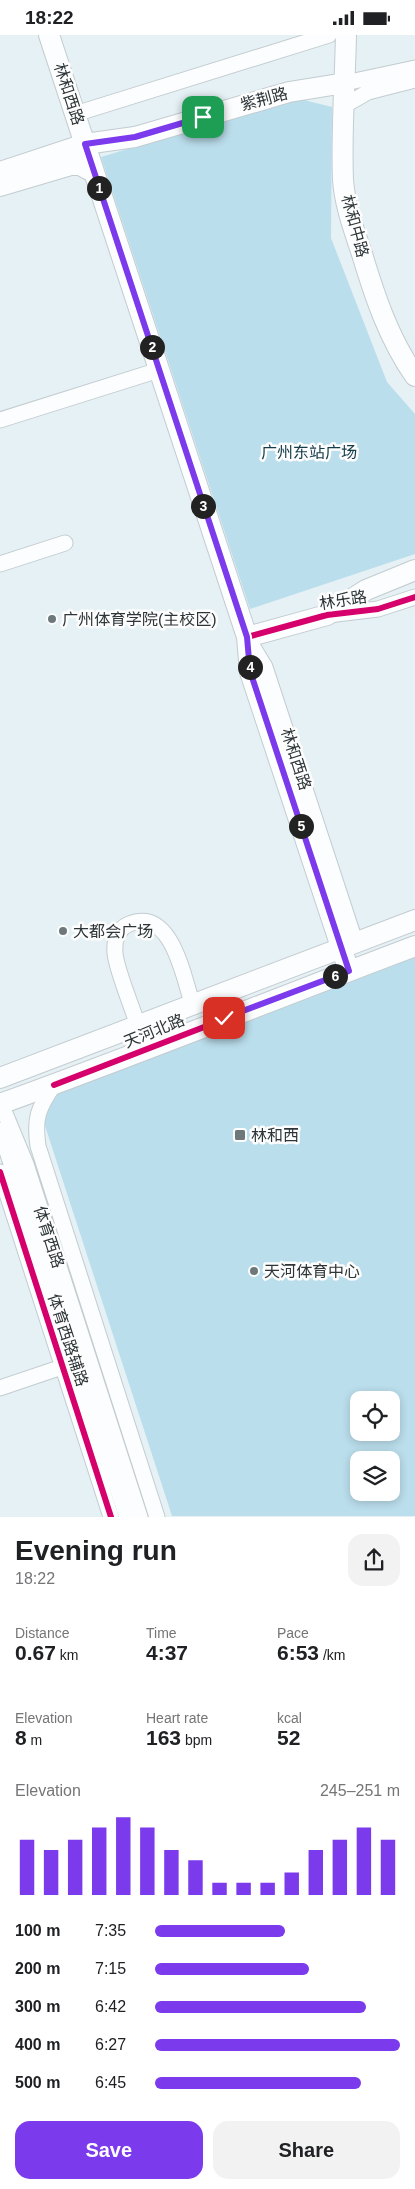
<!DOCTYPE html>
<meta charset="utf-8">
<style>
:root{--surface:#fff;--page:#f2f2f2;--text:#202124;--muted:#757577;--accent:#7c3aed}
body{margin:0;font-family:Helvetica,"Noto Sans SC",sans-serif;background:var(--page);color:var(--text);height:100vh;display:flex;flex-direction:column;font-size:19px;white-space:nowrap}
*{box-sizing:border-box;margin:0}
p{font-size:16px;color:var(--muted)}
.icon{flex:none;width:28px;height:28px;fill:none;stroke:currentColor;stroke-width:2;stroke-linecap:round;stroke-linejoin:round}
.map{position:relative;height:1482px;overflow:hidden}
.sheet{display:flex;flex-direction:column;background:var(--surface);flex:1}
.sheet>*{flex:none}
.tools{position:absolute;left:350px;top:1356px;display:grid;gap:10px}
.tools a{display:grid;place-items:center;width:50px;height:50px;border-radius:10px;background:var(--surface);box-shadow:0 2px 8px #0003;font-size:25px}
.pin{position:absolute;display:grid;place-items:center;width:42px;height:42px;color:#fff;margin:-21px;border-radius:10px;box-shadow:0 2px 8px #0006}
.km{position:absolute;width:25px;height:25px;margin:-12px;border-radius:50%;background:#222;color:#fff;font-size:14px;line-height:25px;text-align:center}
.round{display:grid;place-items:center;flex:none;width:52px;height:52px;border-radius:15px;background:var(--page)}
.headline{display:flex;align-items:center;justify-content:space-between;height:85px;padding:0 15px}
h1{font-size:28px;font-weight:700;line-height:38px}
.metrics{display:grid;grid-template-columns:repeat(3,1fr);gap:8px;height:85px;padding:5px 15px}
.metrics div{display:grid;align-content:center}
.metrics b{font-size:21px;font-weight:700}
.metrics small{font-size:14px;font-weight:400}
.metrics p{font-size:14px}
.chart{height:140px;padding:10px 15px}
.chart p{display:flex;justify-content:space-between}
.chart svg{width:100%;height:90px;margin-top:5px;stroke:var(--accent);stroke-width:6}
.action{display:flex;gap:10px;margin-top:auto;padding:10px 15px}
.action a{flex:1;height:58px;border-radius:15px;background:var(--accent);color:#fff;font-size:20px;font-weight:700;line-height:58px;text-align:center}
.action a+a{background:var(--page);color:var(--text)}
ul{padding:0 15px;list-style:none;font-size:16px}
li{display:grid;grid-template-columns:80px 60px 1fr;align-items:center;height:38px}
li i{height:12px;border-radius:6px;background:var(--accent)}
.status{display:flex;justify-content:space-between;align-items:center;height:35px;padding:0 25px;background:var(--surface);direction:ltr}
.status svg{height:14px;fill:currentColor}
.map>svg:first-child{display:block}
.green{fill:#bbdeec;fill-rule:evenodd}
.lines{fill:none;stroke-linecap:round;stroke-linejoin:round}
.minor-casing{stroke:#c3ccd0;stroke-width:17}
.major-casing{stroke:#c3ccd0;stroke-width:22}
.minor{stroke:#fbfdfe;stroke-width:15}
.major{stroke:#fbfdfe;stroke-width:20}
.cycleway-casing{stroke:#fdfdfd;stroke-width:9}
.cycleway{stroke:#d6006c;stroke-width:6}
.route-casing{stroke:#fff;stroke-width:10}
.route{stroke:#7c3aed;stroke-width:6}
.poi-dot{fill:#6e777a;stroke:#fdfdfd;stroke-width:2}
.labels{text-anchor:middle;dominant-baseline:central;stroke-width:5;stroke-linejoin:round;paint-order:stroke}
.street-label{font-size:16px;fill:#2d3538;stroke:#fdfdfd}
.park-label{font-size:16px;fill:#143c49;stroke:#fdfdfd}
.poi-label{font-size:16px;fill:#2d3538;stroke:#fdfdfd;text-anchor:start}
</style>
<div class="status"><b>18:22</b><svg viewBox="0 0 49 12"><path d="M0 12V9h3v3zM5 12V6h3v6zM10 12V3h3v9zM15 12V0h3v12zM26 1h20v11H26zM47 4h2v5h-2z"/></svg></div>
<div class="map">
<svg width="415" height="1482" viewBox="0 0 415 1482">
<rect width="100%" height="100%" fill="#e6f1f5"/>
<path class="green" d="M296 63 332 72 331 203 387 347 415 379V519L250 574 101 122Z
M415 916V1481H172L33 1054ZM359 1365H391V1398H359ZM359 1425H391V1458H359Z"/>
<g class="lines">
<defs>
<path id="minor" d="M345 48 415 33
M342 72 368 57 415 45
M75 79 329 0
M0 385 159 335
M0 529 65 508
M328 580 378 574 415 562
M248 604 265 632 355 906
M138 991C133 974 116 934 115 918 114 906 117 894 129 889 172 872 183 941 193 971
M54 1050C38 1073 34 1083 38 1111L157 1482
M0 1066 26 1129 140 1482
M0 1095 127 1482
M0 1137 111 1482
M0 1353 62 1332"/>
<path id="major" d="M49 0 247 602 250 637 349 936
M346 0C345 49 341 96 343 145 345 171 354 195 362 219 375 262 389 304 415 341
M0 137 85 109 135 102 289 57 345 48
M0 151 71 130H80L93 137
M247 602 327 580 366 555 415 535
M0 1043 415 885
M0 1069C139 1019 277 963 415 911"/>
</defs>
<use href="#minor" class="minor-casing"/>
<use href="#major" class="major-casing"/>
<use href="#minor" class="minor"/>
<use href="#major" class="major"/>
<defs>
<path id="cycleway" d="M93 137 247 602 250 637 341 912
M247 602 327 580 378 574 415 562
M54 1050 349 936
M0 1137 111 1482"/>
</defs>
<use href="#cycleway" class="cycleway-casing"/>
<use href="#cycleway" class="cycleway"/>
</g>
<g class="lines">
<defs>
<path id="route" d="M203 82 135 102 85 109 247 602 250 636 349 936 224 983"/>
</defs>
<use href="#route" class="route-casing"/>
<use href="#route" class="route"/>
</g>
<g class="poi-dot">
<circle cx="52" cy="584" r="5"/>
<circle cx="63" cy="896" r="5"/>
<rect x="234" y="1094" width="12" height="12" rx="2.5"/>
<circle cx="254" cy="1236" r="5"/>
</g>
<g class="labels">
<g class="street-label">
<text transform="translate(69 59) rotate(72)">林和西路</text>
<text transform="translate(264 64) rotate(-15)">紫荆路</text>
<text transform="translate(355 191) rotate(75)">林和中路</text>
<text transform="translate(343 565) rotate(-9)">林乐路</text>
<text transform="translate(296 724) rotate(72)">林和西路</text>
<text transform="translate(154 996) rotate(-22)">天河北路</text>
<text transform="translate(49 1202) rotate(72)">体育西路</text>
<text transform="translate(68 1305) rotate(72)">体育西路辅路</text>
</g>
<g class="park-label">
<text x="309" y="417">广州东站广场</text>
</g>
<g class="poi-label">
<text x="62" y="584">广州体育学院(主校区)</text>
<text x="73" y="896">大都会广场</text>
<text x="251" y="1100">林和西</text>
<text x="264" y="1236">天河体育中心</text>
</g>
</g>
</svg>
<div class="tools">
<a><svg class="icon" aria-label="locate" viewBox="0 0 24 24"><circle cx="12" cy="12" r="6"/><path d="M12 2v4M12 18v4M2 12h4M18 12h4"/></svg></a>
<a><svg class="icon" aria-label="layers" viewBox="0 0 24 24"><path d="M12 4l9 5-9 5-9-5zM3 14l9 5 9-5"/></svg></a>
</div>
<div class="pin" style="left:203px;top:82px;background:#1e9e55"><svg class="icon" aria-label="arrive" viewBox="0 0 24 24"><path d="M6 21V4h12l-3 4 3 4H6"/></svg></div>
<div class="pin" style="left:224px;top:983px;background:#d93025"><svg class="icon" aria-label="check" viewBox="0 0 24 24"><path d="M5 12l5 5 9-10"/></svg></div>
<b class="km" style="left:99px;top:153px">1</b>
<b class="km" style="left:152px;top:312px">2</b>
<b class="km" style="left:203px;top:471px">3</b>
<b class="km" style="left:250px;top:632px">4</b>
<b class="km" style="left:301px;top:791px">5</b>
<b class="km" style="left:335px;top:941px">6</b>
</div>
<section class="sheet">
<div class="headline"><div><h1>Evening run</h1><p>18:22</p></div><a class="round"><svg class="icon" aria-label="share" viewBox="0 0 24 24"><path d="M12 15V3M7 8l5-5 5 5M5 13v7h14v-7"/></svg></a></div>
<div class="metrics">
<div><p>Distance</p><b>0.67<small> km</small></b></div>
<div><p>Time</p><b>4:37</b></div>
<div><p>Pace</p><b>6:53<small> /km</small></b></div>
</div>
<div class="metrics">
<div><p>Elevation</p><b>8<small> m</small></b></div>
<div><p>Heart rate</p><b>163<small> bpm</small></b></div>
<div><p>kcal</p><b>52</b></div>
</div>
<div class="chart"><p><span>Elevation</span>245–251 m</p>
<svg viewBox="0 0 160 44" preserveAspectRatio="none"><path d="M5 44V17M15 44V22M25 44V17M35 44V11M45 44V6M55 44V11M65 44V22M75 44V27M85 44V38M95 44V38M105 44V38M115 44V33M125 44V22M135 44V17M145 44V11M155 44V17"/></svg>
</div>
<ul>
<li><b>100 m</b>7:35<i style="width:53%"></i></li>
<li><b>200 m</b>7:15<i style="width:63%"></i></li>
<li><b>300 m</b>6:42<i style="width:86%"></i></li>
<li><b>400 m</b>6:27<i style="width:100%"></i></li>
<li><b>500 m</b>6:45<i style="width:84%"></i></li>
</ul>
<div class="action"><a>Save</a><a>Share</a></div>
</section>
